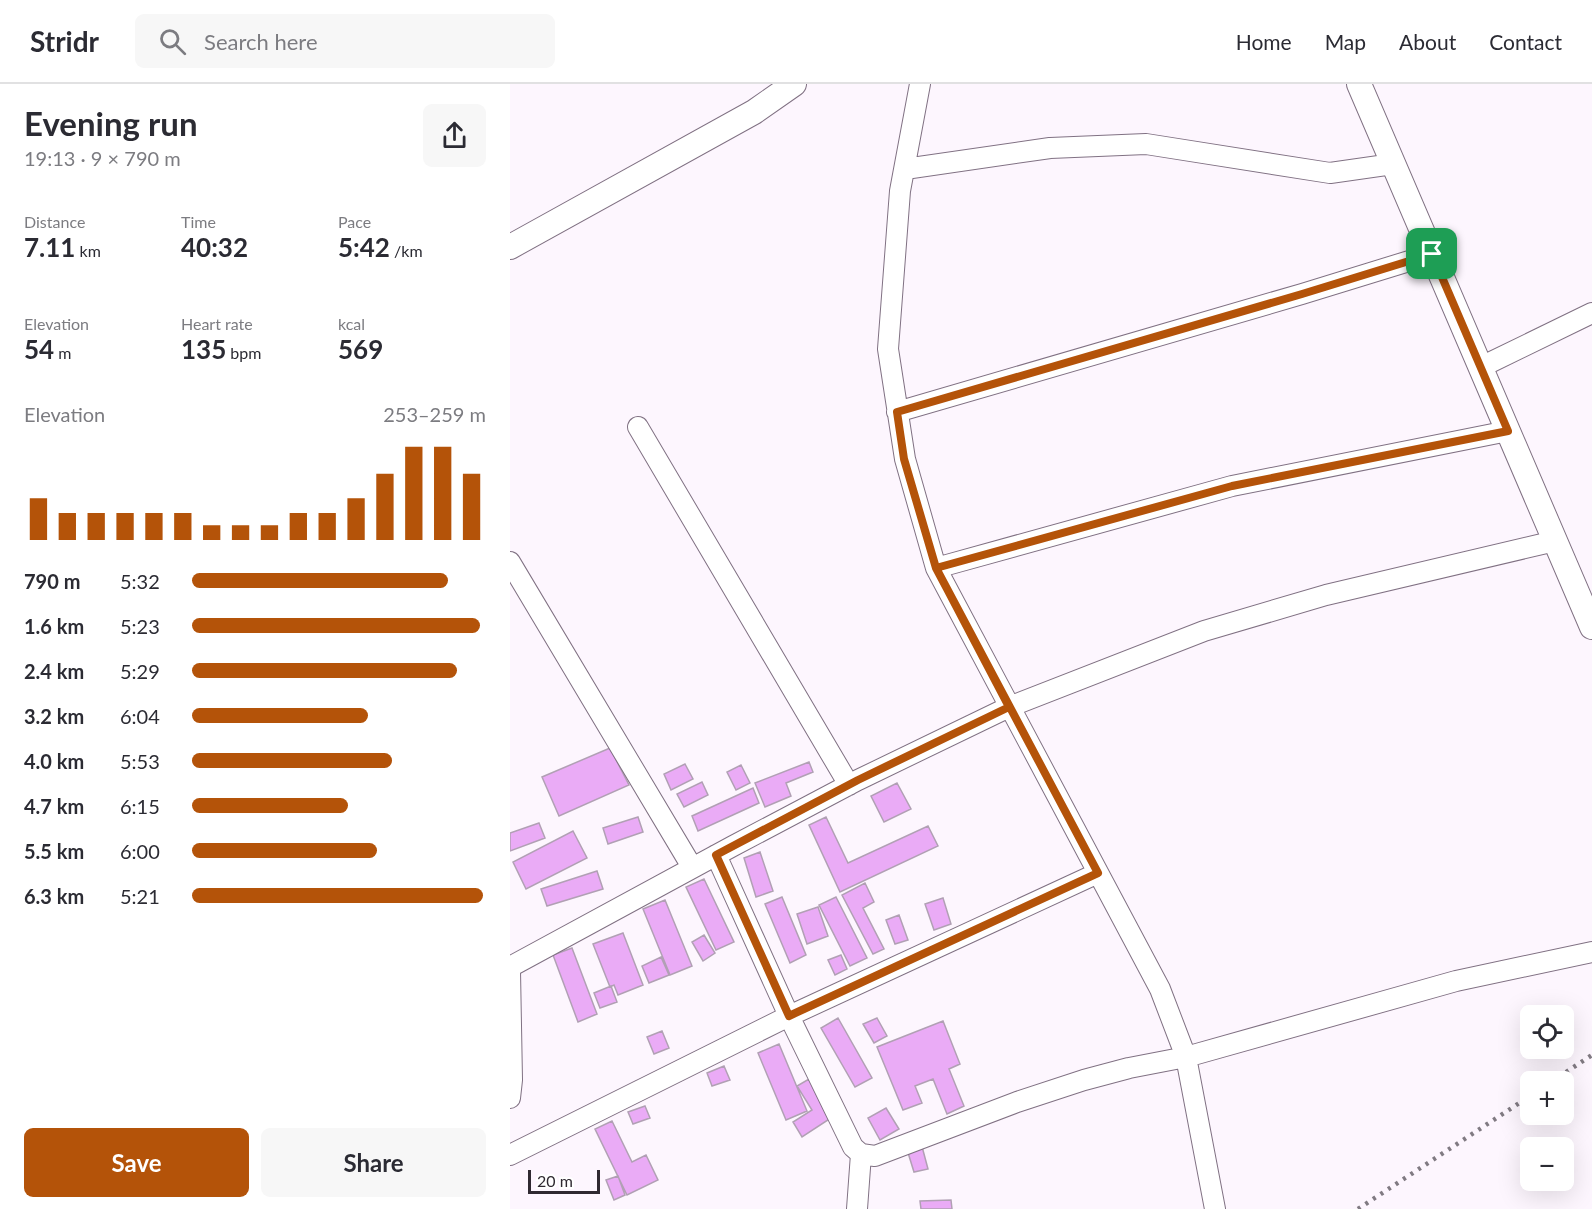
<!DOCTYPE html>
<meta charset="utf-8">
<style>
:root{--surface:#fff;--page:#f7f7f7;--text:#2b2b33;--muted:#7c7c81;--line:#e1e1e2;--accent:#b45309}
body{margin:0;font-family:Lato,sans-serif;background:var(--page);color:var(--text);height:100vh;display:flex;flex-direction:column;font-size:22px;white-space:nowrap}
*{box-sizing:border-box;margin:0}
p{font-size:20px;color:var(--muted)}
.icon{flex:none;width:33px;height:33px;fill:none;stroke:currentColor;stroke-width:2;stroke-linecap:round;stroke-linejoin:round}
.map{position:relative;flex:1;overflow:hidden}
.sheet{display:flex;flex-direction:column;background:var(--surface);width:510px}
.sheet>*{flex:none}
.tools{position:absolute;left:1010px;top:921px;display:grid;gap:12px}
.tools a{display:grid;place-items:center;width:54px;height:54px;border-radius:9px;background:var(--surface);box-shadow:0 6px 24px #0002;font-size:30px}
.scale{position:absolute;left:18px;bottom:15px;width:72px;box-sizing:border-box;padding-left:6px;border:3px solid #2f2931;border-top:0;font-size:16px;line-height:21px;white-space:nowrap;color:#2f2931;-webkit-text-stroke:4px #fff;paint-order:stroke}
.pin{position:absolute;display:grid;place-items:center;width:51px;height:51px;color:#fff;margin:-26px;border-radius:12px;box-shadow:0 3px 9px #0006}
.round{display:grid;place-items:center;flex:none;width:63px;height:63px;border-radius:9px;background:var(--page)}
.overview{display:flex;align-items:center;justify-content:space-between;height:102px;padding:0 24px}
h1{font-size:33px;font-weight:700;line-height:45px}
.metrics{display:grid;grid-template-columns:repeat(3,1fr);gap:9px;height:102px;padding:6px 24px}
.metrics div{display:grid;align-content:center}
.metrics b{font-size:26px;font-weight:700}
.metrics small{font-size:16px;font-weight:400}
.metrics p{font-size:16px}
.chart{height:168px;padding:12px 24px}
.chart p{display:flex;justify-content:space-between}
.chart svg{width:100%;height:108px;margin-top:6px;stroke:var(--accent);stroke-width:6}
.button{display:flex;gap:12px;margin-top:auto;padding:12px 24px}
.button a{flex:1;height:69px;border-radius:9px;background:var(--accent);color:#fff;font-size:24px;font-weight:700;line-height:69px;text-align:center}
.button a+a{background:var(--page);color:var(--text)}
ul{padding:0 24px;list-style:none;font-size:20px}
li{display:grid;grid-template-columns:96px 72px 1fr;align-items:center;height:45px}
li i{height:15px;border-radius:8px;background:var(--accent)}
header{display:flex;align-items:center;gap:36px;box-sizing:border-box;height:84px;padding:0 30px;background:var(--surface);border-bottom:2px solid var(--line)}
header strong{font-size:28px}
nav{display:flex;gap:33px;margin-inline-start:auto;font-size:21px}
.search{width:420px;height:54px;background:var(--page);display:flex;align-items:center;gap:15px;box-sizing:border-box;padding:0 21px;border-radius:9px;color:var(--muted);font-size:22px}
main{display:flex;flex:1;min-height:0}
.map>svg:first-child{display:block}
.building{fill:#eaabf6;stroke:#b1a0b4;stroke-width:1.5}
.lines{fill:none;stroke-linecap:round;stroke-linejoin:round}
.minor-casing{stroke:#807183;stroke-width:22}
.tertiary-casing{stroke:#807183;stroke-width:26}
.minor{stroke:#fff;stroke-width:20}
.tertiary{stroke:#fff;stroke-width:24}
.rail{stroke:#807a82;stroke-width:4.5;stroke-dasharray:3 6;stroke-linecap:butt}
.route-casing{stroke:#fff;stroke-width:12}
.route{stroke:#b45309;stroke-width:8}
</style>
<header>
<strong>Stridr</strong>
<div class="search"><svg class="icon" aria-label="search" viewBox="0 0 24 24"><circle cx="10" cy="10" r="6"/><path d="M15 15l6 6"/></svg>Search here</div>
<nav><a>Home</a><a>Map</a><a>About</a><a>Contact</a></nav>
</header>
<main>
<section class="sheet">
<div class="overview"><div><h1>Evening run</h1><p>19:13 · 9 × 790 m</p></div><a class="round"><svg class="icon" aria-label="share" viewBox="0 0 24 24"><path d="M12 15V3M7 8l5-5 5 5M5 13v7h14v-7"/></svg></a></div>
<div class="metrics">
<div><p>Distance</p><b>7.11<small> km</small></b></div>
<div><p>Time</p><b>40:32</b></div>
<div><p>Pace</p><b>5:42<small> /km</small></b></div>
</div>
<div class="metrics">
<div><p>Elevation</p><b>54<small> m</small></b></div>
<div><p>Heart rate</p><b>135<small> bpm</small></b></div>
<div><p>kcal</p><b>569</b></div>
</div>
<div class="chart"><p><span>Elevation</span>253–259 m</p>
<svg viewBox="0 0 160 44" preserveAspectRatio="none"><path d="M5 44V27M15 44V33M25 44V33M35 44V33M45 44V33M55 44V33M65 44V38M75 44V38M85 44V38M95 44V33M105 44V33M115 44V27M125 44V17M135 44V6M145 44V6M155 44V17"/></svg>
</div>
<ul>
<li><b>790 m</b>5:32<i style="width:87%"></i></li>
<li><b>1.6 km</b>5:23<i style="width:98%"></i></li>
<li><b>2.4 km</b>5:29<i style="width:90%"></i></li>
<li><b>3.2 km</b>6:04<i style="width:60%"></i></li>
<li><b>4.0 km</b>5:53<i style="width:68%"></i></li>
<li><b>4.7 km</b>6:15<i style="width:53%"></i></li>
<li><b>5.5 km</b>6:00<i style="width:63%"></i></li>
<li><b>6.3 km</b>5:21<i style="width:99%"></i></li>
</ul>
<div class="button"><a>Save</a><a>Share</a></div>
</section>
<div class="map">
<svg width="1082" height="1125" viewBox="0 0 1082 1125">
<rect width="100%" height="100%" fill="#fdf6fe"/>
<path class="building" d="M100 664 119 701 49 732 32 693Z
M299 678 303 688 276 699 281 712 255 723 245 699Z
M175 680 183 695 161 706 154 690Z
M231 681 240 699 226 706 217 688Z
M192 698 198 711 174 723 167 710Z
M387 699 401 725 374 738 361 712Z
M243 704 249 719 188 747 182 732Z
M128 733 133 748 98 760 93 744Z
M316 733 338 779 418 742 428 762 330 808 299 741Z
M29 739 35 754 0 767V749Z
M63 747 77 774 16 805 3 778Z
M250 768 263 807 246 813 234 774Z
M87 787 93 805 37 822 31 805Z
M194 795 224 858 206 866 176 803Z
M355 799 364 818 353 824 374 865 363 870 332 811Z
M272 813 296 871 280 879 255 820Z
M326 813 357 874 340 882 309 821Z
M433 814 441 840 424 846 415 820Z
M155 816 182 882 160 891 133 825Z
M308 823 318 852 297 860 287 830Z
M389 831 398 856 385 860 376 836Z
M113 849 133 901 108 911 104 901 100 903 83 860Z
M194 851 205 869 193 877 182 858Z
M62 864 87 930 68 938 43 871Z
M331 871 337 885 325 891 318 876Z
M151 873 159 891 139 899 132 882Z
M101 902 107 918 90 924 84 909Z
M328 934 362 994 345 1003 311 944Z
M367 934 377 952 364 959 353 940Z
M433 937 450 980 439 985 454 1022 437 1030 423 995 405 1002 412 1019 393 1026 367 963Z
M152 947 159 964 144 970 137 953Z
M269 960 297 1027 276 1036 248 969Z
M214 982 220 996 202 1002 197 989Z
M299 995 324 1032 292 1053 283 1038 302 1026 287 1002Z
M135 1022 140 1034 123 1040 118 1028Z
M376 1024 389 1045 370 1056 358 1034Z
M102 1037 122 1078 136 1071 148 1096 117 1111 85 1045Z
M410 1055 418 1085 404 1088 395 1059Z
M108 1092 115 1111 104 1116 96 1096Z
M441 1116 442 1125H411L410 1117Z"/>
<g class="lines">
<defs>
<path id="minor" d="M410 0 390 107 378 265 395 375 426 484 650 905 676 973 705 1125
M395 85 540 64 636 60 820 89 883 80
M971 283 1082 229
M387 328 792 210 922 170
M128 343 339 701
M0 478 182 783
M426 484 722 402 998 347
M206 771 279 932 343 1063 351 1070 365 1072 507 1018 574 996 619 984 676 973 946 897 1082 868
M0 883 223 762 348 696 499 623 694 547 816 511 1045 457
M0 887 2 996 0 1014
M0 1071 279 932 588 789
M347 1125 351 1070"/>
<path id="tertiary" d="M849 0 1082 543
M0 163 244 28 284 0"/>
</defs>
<use href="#minor" class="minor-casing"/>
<use href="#tertiary" class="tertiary-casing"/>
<use href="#minor" class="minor"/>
<use href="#tertiary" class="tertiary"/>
<path class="rail" d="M1041 998 1082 971
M848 1125 1020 1012"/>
</g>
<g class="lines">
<defs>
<path id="route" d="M922 170 792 210 387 328 394 375 426 484 499 623 348 696 206 771 279 932 588 789 426 484 722 402 998 347 922 170"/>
</defs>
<use href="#route" class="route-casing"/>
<use href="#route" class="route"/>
</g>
</svg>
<div class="tools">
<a><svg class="icon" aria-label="locate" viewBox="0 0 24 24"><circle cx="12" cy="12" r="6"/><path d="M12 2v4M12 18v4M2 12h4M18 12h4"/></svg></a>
<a>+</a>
<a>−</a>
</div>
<div class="scale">20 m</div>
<div class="pin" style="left:922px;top:170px;background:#1e9e55"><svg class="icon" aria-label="arrive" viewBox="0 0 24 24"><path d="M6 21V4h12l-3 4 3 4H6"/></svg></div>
</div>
</main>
